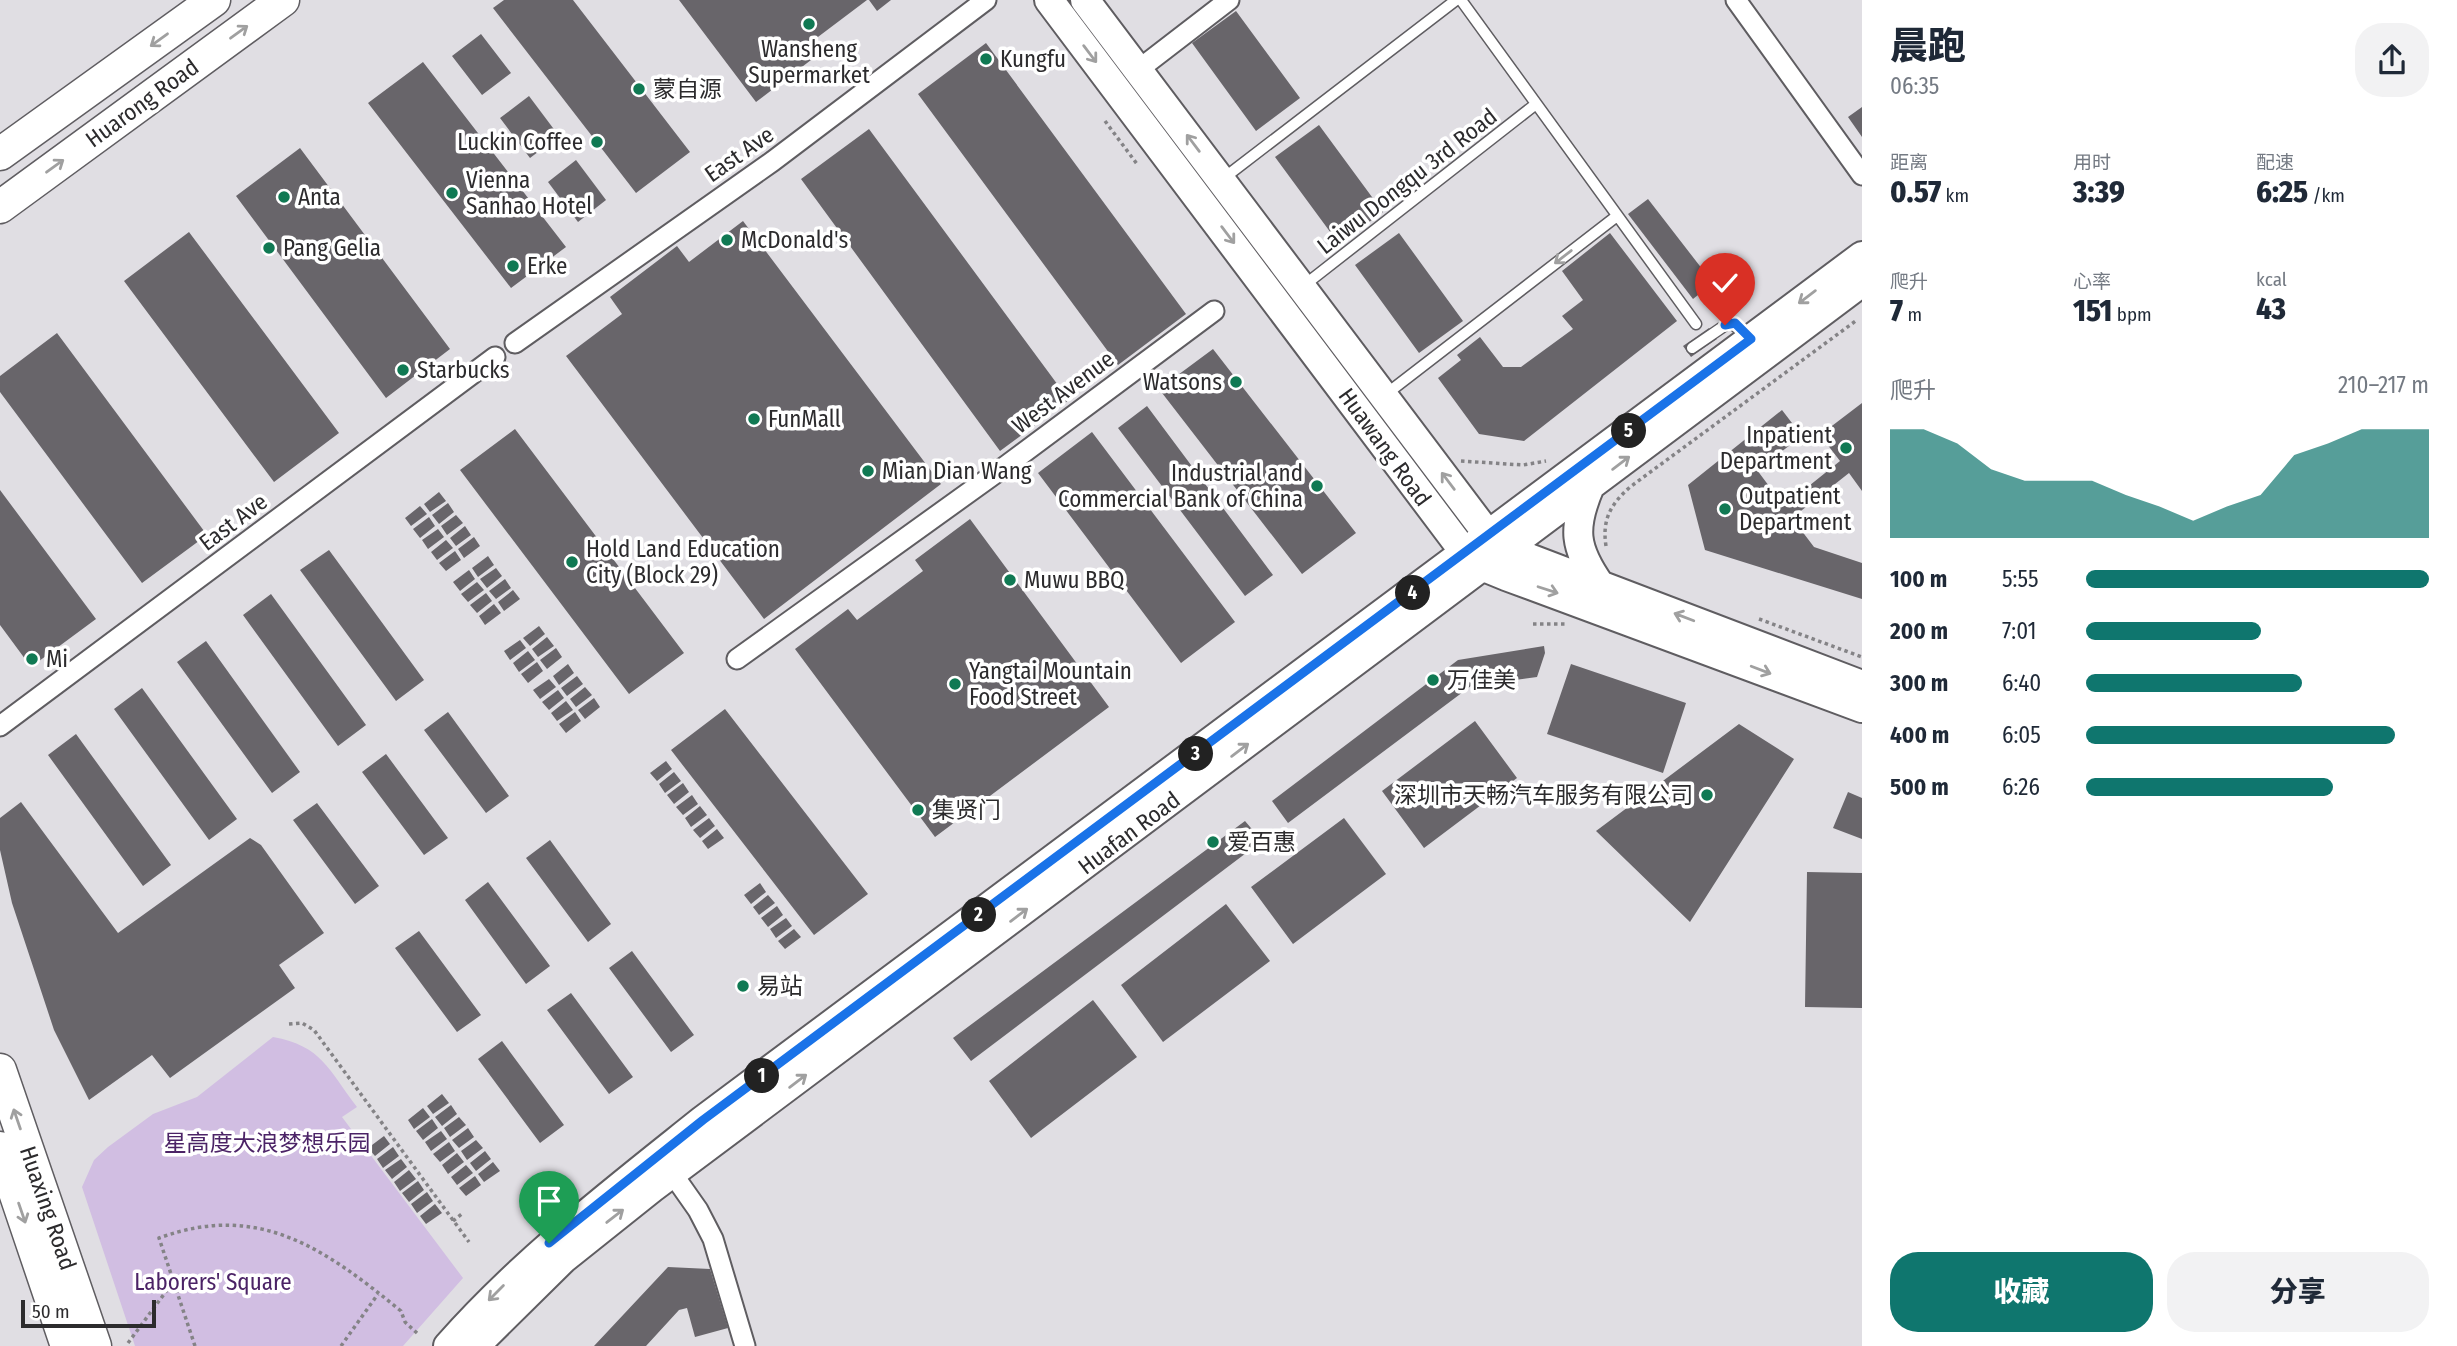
<!DOCTYPE html>
<html lang="zh">
<meta charset="utf-8">
<style>
:root{--surface:#fff;--page:#f2f2f3;--text:#1f2937;--muted:#747a83;--accent:#0f766e}
body{margin:0;font-family:"Fira Sans Condensed","Noto Sans SC",sans-serif;background:var(--page);color:var(--text);height:100vh;display:flex;flex-direction:column;font-size:26px;white-space:nowrap}
*{box-sizing:border-box;margin:0}
p{font-size:23px;color:var(--muted)}
.icon{flex:none;width:38px;height:38px;fill:none;stroke:currentColor;stroke-width:2;stroke-linecap:round;stroke-linejoin:round}
.map{position:relative;flex:1;overflow:hidden}
.drawer{display:flex;flex-direction:column;background:var(--surface);width:595px}
.drawer>*{flex:none}
.scale{position:absolute;left:21px;bottom:18px;width:135px;box-sizing:border-box;padding-left:7px;border:4px solid #2c2b2d;border-top:0;font-size:19px;line-height:24px;white-space:nowrap;color:#2c2b2d;-webkit-text-stroke:5px #fff;paint-order:stroke}
.pin{position:absolute;display:grid;place-items:center;width:60px;height:60px;color:#fff;margin:-72px -30px;border-radius:50% 50% 50% 0;rotate:-45deg;box-shadow:0 0 7px #0007}
.pin .icon{rotate:45deg}
.km{position:absolute;width:35px;height:35px;margin:-18px;border-radius:50%;background:#222;color:#fff;font-size:19px;line-height:35px;text-align:center}
.round{display:grid;place-items:center;flex:none;width:74px;height:74px;border-radius:28px;background:var(--page)}
.summary{display:flex;align-items:center;justify-content:space-between;height:119px;padding:0 28px}
h1{font-size:38px;font-weight:800;line-height:52px}
.metrics{display:grid;grid-template-columns:repeat(3,1fr);gap:10px;height:119px;padding:7px 28px}
.metrics div{display:grid;align-content:center}
.metrics b{font-size:30px;font-weight:800}
.metrics small{font-size:19px;font-weight:400}
.metrics p{font-size:19px}
.chart{height:196px;padding:14px 28px}
.chart p{display:flex;justify-content:space-between}
.chart svg{width:100%;height:126px;margin-top:7px;fill:var(--accent);opacity:.7}
.cta{display:flex;gap:14px;margin-top:auto;padding:14px 28px}
.cta a{flex:1;height:80px;border-radius:28px;background:var(--accent);color:#fff;font-size:28px;font-weight:800;line-height:80px;text-align:center}
.cta a+a{background:var(--page);color:var(--text)}
ul{padding:0 28px;list-style:none;font-size:23px}
li{display:grid;grid-template-columns:112px 84px 1fr;align-items:center;height:52px}
li i{height:18px;border-radius:9px;background:var(--accent)}
main{display:flex;flex:1;min-height:0}
.map>svg:first-child{display:block}
.green{fill:#d1bee2}
.building{fill:#68656a}
.lines{fill:none;stroke-linecap:round;stroke-linejoin:round}
.lane-casing{stroke:#5f5d61;stroke-width:13}
.street-casing{stroke:#5f5d61;stroke-width:23}
.secondary-casing{stroke:#5f5d61;stroke-width:32}
.primary-casing{stroke:#5f5d61;stroke-width:35}
.path{stroke:#848386;stroke-width:3.5;stroke-dasharray:3.5 3.5;stroke-linecap:butt}
.lane{stroke:#fff;stroke-width:10}
.street{stroke:#fff;stroke-width:19}
.secondary{stroke:#fff;stroke-width:28}
.primary{stroke:#fff;stroke-width:32}
.oneway{stroke:#a0a0a0}
.route-casing{stroke:#fff;stroke-width:14}
.route{stroke:#1a73e8;stroke-width:9}
.poi-dot{fill:#107953;stroke:#fff;stroke-width:2.5}
.labels{text-anchor:middle;dominant-baseline:central;stroke-width:7;stroke-linejoin:round;paint-order:stroke}
.poi-label{font-size:23px;fill:#2c2b2d;stroke:#fff;text-anchor:start}
.street-label{font-size:23px;fill:#2c2b2d;stroke:#fff}
.park-label{font-size:23px;fill:#4b2366;stroke:#fff}
</style>
<main>
<div class="map">
<svg width="1862" height="1346" viewBox="0 0 1862 1346">
<rect width="100%" height="100%" fill="#e0dee3"/>
<path class="green" d="M273 1037C322 1046 328 1069 357 1107L342 1117 463 1278 403 1346H135L82 1187 94 1160 108 1147 153 1114 197 1097Z"/>
<path class="building" d="M504 0H573L690 152 636 193 493 8Z
M679 0H867L802 49 811 60 756 102Z
M869 0H891L877 11Z
M1236 11 1300 98 1256 131 1192 43Z
M481 34 511 73 482 95 452 56Z
M986 43 1186 314 1118 365 918 94Z
M423 62 566 247 511 288 368 103Z
M529 96 559 136 530 158 500 118Z
M1862 107V137L1848 117Z
M1319 125 1383 212 1339 244 1275 157Z
M869 129 1069 400 1000 451 801 179Z
M300 148 450 349 386 398 236 196Z
M576 160 606 200 578 222 548 182Z
M1648 199 1713 283 1693 299 1628 214Z
M743 221 941 484 764 619 566 356 622 314 610 297 677 246 689 262Z
M189 232 339 433 274 482 124 281Z
M1399 233 1463 321 1419 353 1355 265Z
M1610 233 1677 321 1524 441 1479 434 1438 378 1461 360 1457 355 1480 337 1503 367H1521L1573 329 1562 316 1583 300 1562 271Z
M1709 328 1717 339 1691 357 1683 346Z
M57 333 207 535 142 583 0 392V376Z
M1213 349 1356 533 1302 574 1159 389Z
M1862 403V491L1849 473 1792 518 1814 547 1862 563V599L1705 550 1688 485 1782 410 1802 436 1757 470 1784 506 1840 461 1820 435Z
M1147 406 1273 575 1245 596 1118 428Z
M515 429 684 653 629 694 460 470Z
M1092 432 1235 622 1181 663 1038 473Z
M0 490 96 619 31 667 0 625Z
M439 492 446 501 430 512 424 504Z
M448 503 454 512 439 524 432 515Z
M420 506 427 514 411 526 405 518Z
M456 515 463 523 447 535 441 526Z
M429 517 435 526 420 538 413 529Z
M970 519 1109 707 935 837 795 649 848 609 857 620 923 571 915 560Z
M465 526 471 535 456 546 450 538Z
M438 529 444 537 428 549 422 540Z
M474 537 480 546 464 558 458 549Z
M446 540 453 548 437 560 431 552Z
M329 550 424 680 396 701 300 570Z
M455 551 461 560 446 571 439 563Z
M488 556 494 565 478 577 472 568Z
M496 568 502 576 487 588 480 579Z
M469 570 475 579 460 591 453 582Z
M505 579 511 588 496 599 489 591Z
M477 582 484 590 468 602 461 594Z
M513 590 520 599 504 611 498 602Z
M486 593 492 601 477 613 470 605Z
M271 594 366 725 338 746 243 615Z
M494 604 501 613 485 625 479 616Z
M539 626 545 634 530 646 523 638Z
M547 637 554 646 538 657 532 649Z
M520 640 526 648 510 660 504 651Z
M206 641 300 772 272 793 177 662Z
M1544 646 1545 653 1537 677 1471 686 1288 823 1272 801 1458 660Z
M556 648 562 657 547 669 540 660Z
M528 651 535 660 519 672 513 663Z
M537 662 543 671 528 683 521 674Z
M568 664 574 673 559 685 553 676Z
M1571 664 1686 703 1663 773 1547 734Z
M577 676 583 684 567 696 561 688Z
M549 679 556 687 540 699 533 690Z
M585 687 592 695 576 707 570 699Z
M142 688 237 819 209 840 114 709Z
M558 690 564 698 549 710 542 702Z
M594 698 600 707 585 719 578 710Z
M566 701 573 710 557 721 551 713Z
M725 709 868 894 814 935 671 750Z
M448 712 509 796 486 813 424 730Z
M575 712 581 721 566 733 559 724Z
M1475 721 1517 778 1424 848 1382 791Z
M1739 724 1794 759 1690 922 1596 831Z
M76 734 171 865 143 886 48 755Z
M386 754 448 838 424 855 362 772Z
M666 761 672 769 657 781 650 773Z
M674 772 681 781 665 793 659 784Z
M683 783 689 792 674 804 667 795Z
M1848 792 1862 798V839L1833 828Z
M692 795 698 804 683 815 676 807Z
M21 802 118 933 250 838 261 845 324 933 279 965 295 988 170 1078 152 1055 89 1100 54 1030 12 903 0 850V818Z
M317 803 379 886 355 904 293 820Z
M700 806 707 815 691 827 685 818Z
M709 818 715 826 700 838 693 830Z
M1344 818 1386 874 1293 944 1251 887Z
M1245 821 1262 841 971 1061 953 1038Z
M717 829 724 838 708 849 702 841Z
M550 840 611 924 588 942 526 858Z
M1807 872 1862 873V1008L1805 1007Z
M488 882 550 966 526 984 465 900Z
M760 883 766 892 751 904 744 895Z
M768 895 775 903 759 915 753 907Z
M1226 904 1270 961 1163 1042 1121 985Z
M777 906 783 915 768 927 761 918Z
M786 918 792 926 776 938 770 929Z
M794 929 801 937 785 949 778 941Z
M419 931 481 1015 457 1032 395 948Z
M632 951 694 1035 671 1052 609 968Z
M571 993 633 1077 609 1094 547 1010Z
M1093 1000 1137 1057 1031 1138 989 1081Z
M502 1041 564 1125 540 1143 478 1059Z
M442 1094 449 1103 433 1114 427 1106Z
M451 1105 457 1114 442 1126 435 1117Z
M423 1108 430 1117 414 1129 408 1120Z
M459 1117 466 1125 450 1137 444 1128Z
M432 1119 438 1128 423 1140 416 1131Z
M468 1128 474 1137 459 1148 452 1140Z
M441 1131 447 1139 431 1151 425 1142Z
M384 1136 390 1144 375 1156 368 1148Z
M476 1140 483 1148 467 1160 461 1151Z
M449 1142 455 1151 440 1162 433 1154Z
M393 1147 399 1156 383 1168 377 1159Z
M485 1151 491 1159 476 1171 470 1163Z
M457 1153 464 1162 448 1174 442 1165Z
M401 1159 407 1167 392 1179 385 1170Z
M493 1162 500 1171 484 1182 478 1174Z
M466 1165 473 1173 457 1185 451 1177Z
M409 1170 416 1179 400 1191 394 1182Z
M475 1176 481 1185 466 1196 459 1188Z
M418 1181 424 1190 409 1202 402 1193Z
M427 1192 433 1201 417 1213 411 1204Z
M435 1204 442 1213 426 1224 420 1216Z
M668 1267 710 1269 728 1328 695 1337 687 1308 679 1310 646 1346H594Z"/>
<g class="lines">
<defs>
<path id="lane" d="M1461 0 1696 324
M1224 178 1456 0
M1302 287 1536 104
M1692 348 1730 322 1748 336
M1385 395 1617 216"/>
<path id="street" d="M1736 0 1862 175
M1138 70 1229 0
M515 343 773 161 986 0
M737 659 1007 465 1214 311
M0 726 495 357
M672 1173 698 1210 713 1239 745 1346"/>
<path id="secondary" d="M1049 0 1465 553 1484 567 1506 576 1862 708
M1085 0 1489 536 1529 558 1862 685
M1590 486C1572 528 1574 548 1600 585
M448 1346C524 1260 613 1192 703 1120L1862 256
M475 1346 563 1259 652 1188 1862 282"/>
<path id="primary" d="M0 154 214 0
M0 207 283 0
M0 1070 95 1346
M0 1148 67 1346"/>
</defs>
<use href="#lane" class="lane-casing"/>
<use href="#street" class="street-casing"/>
<use href="#secondary" class="secondary-casing"/>
<use href="#primary" class="primary-casing"/>
<path class="path" d="M1105 121 1137 164
M1461 461 1523 465 1546 461
M1606 546C1602 520 1610 505 1630 487L1857 320
M1759 619 1862 657
M1533 624H1565
M289 1024 302 1023 314 1030 469 1242
M453 1221 463 1213
M128 1343 173 1282
M195 1346 159 1238C260 1201 326 1250 401 1311L405 1322 418 1334
M341 1346 378 1294"/>
<use href="#lane" class="lane"/>
<use href="#street" class="street"/>
<use href="#secondary" class="secondary"/>
<use href="#primary" class="primary"/>
</g>
<defs><path id="oneway-shaft" d="M-6 0H5M1.5-3L5.5 0L1.5 3" fill="none" stroke-width="1.6" stroke-linecap="round" stroke-linejoin="round" transform="scale(1.75)"/></defs>
<g class="oneway">
<use href="#oneway-shaft" transform="translate(239 32) rotate(-36)"/>
<use href="#oneway-shaft" transform="translate(159 40) rotate(144)"/>
<use href="#oneway-shaft" transform="translate(1090 54) rotate(53)"/>
<use href="#oneway-shaft" transform="translate(1193 143) rotate(-127)"/>
<use href="#oneway-shaft" transform="translate(55 166) rotate(-36)"/>
<use href="#oneway-shaft" transform="translate(1228 235) rotate(53)"/>
<use href="#oneway-shaft" transform="translate(1563 257) rotate(142)"/>
<use href="#oneway-shaft" transform="translate(1807 297) rotate(143)"/>
<use href="#oneway-shaft" transform="translate(1621 463) rotate(-37)"/>
<use href="#oneway-shaft" transform="translate(1448 481) rotate(-127)"/>
<use href="#oneway-shaft" transform="translate(1548 590) rotate(18)"/>
<use href="#oneway-shaft" transform="translate(1684 617) rotate(-159)"/>
<use href="#oneway-shaft" transform="translate(1761 670) rotate(21)"/>
<use href="#oneway-shaft" transform="translate(1240 750) rotate(-37)"/>
<use href="#oneway-shaft" transform="translate(1019 915) rotate(-37)"/>
<use href="#oneway-shaft" transform="translate(798 1081) rotate(-37)"/>
<use href="#oneway-shaft" transform="translate(17 1119) rotate(-109)"/>
<use href="#oneway-shaft" transform="translate(22 1213) rotate(71)"/>
<use href="#oneway-shaft" transform="translate(615 1216) rotate(-38)"/>
<use href="#oneway-shaft" transform="translate(496 1293) rotate(135)"/>
</g>
<g class="lines">
<defs>
<path id="route" d="M549 1243 703 1120 1751 339 1735 323 1725 325"/>
</defs>
<use href="#route" class="route-casing"/>
<use href="#route" class="route"/>
</g>
<g class="poi-dot">
<circle cx="809" cy="24" r="7"/>
<circle cx="986" cy="59" r="7"/>
<circle cx="639" cy="89" r="7"/>
<circle cx="597" cy="142" r="7"/>
<circle cx="452" cy="193" r="7"/>
<circle cx="284" cy="197" r="7"/>
<circle cx="727" cy="240" r="7"/>
<circle cx="269" cy="248" r="7"/>
<circle cx="513" cy="266" r="7"/>
<circle cx="403" cy="370" r="7"/>
<circle cx="1236" cy="382" r="7"/>
<circle cx="754" cy="419" r="7"/>
<circle cx="1846" cy="448" r="7"/>
<circle cx="868" cy="471" r="7"/>
<circle cx="1317" cy="486" r="7"/>
<circle cx="1725" cy="509" r="7"/>
<circle cx="572" cy="562" r="7"/>
<circle cx="1010" cy="580" r="7"/>
<circle cx="32" cy="659" r="7"/>
<circle cx="1433" cy="680" r="7"/>
<circle cx="955" cy="684" r="7"/>
<circle cx="1707" cy="795" r="7"/>
<circle cx="918" cy="810" r="7"/>
<circle cx="1213" cy="842" r="7"/>
<circle cx="743" cy="986" r="7"/>
</g>
<g class="labels">
<g class="poi-label">
<text x="809" y="49" text-anchor="middle">Wansheng<tspan x="809" dy="26">Supermarket</tspan></text>
<text x="1000" y="59">Kungfu</text>
<text x="653" y="89">蒙自源</text>
<text x="583" y="142" text-anchor="end">Luckin Coffee</text>
<text x="466" y="180">Vienna<tspan x="466" dy="26">Sanhao Hotel</tspan></text>
<text x="298" y="197">Anta</text>
<text x="741" y="240">McDonald's</text>
<text x="283" y="248">Pang Gelia</text>
<text x="527" y="266">Erke</text>
<text x="417" y="370">Starbucks</text>
<text x="1222" y="382" text-anchor="end">Watsons</text>
<text x="768" y="419">FunMall</text>
<text x="1832" y="435" text-anchor="end">Inpatient<tspan x="1832" dy="26">Department</tspan></text>
<text x="882" y="471">Mian Dian Wang</text>
<text x="1303" y="473" text-anchor="end">Industrial and<tspan x="1303" dy="26">Commercial Bank of China</tspan></text>
<text x="1739" y="496">Outpatient<tspan x="1739" dy="26">Department</tspan></text>
<text x="586" y="549">Hold Land Education<tspan x="586" dy="26">City (Block 29)</tspan></text>
<text x="1024" y="580">Muwu BBQ</text>
<text x="46" y="659">Mi</text>
<text x="969" y="671">Yangtai Mountain<tspan x="969" dy="26">Food Street</tspan></text>
<text x="1447" y="680">万佳美</text>
<text x="1693" y="795" text-anchor="end">深圳市天畅汽车服务有限公司</text>
<text x="932" y="810">集贤门</text>
<text x="1227" y="842">爱百惠</text>
<text x="757" y="986">易站</text>
</g>
<g class="street-label">
<text transform="translate(142 103) rotate(-36)">Huarong Road</text>
<text transform="translate(739 154) rotate(-35)">East Ave</text>
<text transform="translate(1407 181) rotate(-38)">Laiwu Dongqu 3rd Road</text>
<text transform="translate(1063 392) rotate(-37)">West Avenue</text>
<text transform="translate(1385 447) rotate(54)">Huawang Road</text>
<text transform="translate(233 522) rotate(-37)">East Ave</text>
<text transform="translate(1129 833) rotate(-37)">Huafan Road</text>
<text transform="translate(48 1208) rotate(71)">Huaxing Road</text>
</g>
<g class="park-label">
<text x="267" y="1143">星高度大浪梦想乐园</text>
<text x="213" y="1282">Laborers' Square</text>
</g>
</g>
</svg>
<div class="scale">50 m</div>
<div class="pin" style="left:549px;top:1243px;background:#1e9e55"><svg class="icon" aria-label="arrive" viewBox="0 0 24 24"><path d="M6 21V4h12l-3 4 3 4H6"/></svg></div>
<div class="pin" style="left:1725px;top:325px;background:#d93025"><svg class="icon" aria-label="check" viewBox="0 0 24 24"><path d="M5 12l5 5 9-10"/></svg></div>
<b class="km" style="left:762px;top:1076px">1</b>
<b class="km" style="left:979px;top:915px">2</b>
<b class="km" style="left:1196px;top:754px">3</b>
<b class="km" style="left:1413px;top:593px">4</b>
<b class="km" style="left:1629px;top:431px">5</b>
</div>
<section class="drawer">
<div class="summary"><div><h1>晨跑</h1><p>06:35</p></div><a class="round"><svg class="icon" aria-label="share" viewBox="0 0 24 24"><path d="M12 15V3M7 8l5-5 5 5M5 13v7h14v-7"/></svg></a></div>
<div class="metrics">
<div><p>距离</p><b>0.57<small> km</small></b></div>
<div><p>用时</p><b>3:39</b></div>
<div><p>配速</p><b>6:25<small> /km</small></b></div>
</div>
<div class="metrics">
<div><p>爬升</p><b>7<small> m</small></b></div>
<div><p>心率</p><b>151<small> bpm</small></b></div>
<div><p>kcal</p><b>43</b></div>
</div>
<div class="chart"><p><span>爬升</span>210–217 m</p>
<svg viewBox="0 0 160 44" preserveAspectRatio="none"><path d="M0 44V6L10 6L20 11L30 20L40 24L50 24L60 24L70 29L80 33L90 38L100 33L110 29L120 15L130 11L140 6L150 6L160 6V44z"/></svg>
</div>
<ul>
<li><b>100 m</b>5:55<i style="width:100%"></i></li>
<li><b>200 m</b>7:01<i style="width:51%"></i></li>
<li><b>300 m</b>6:40<i style="width:63%"></i></li>
<li><b>400 m</b>6:05<i style="width:90%"></i></li>
<li><b>500 m</b>6:26<i style="width:72%"></i></li>
</ul>
<div class="cta"><a>收藏</a><a>分享</a></div>
</section>
</main>
